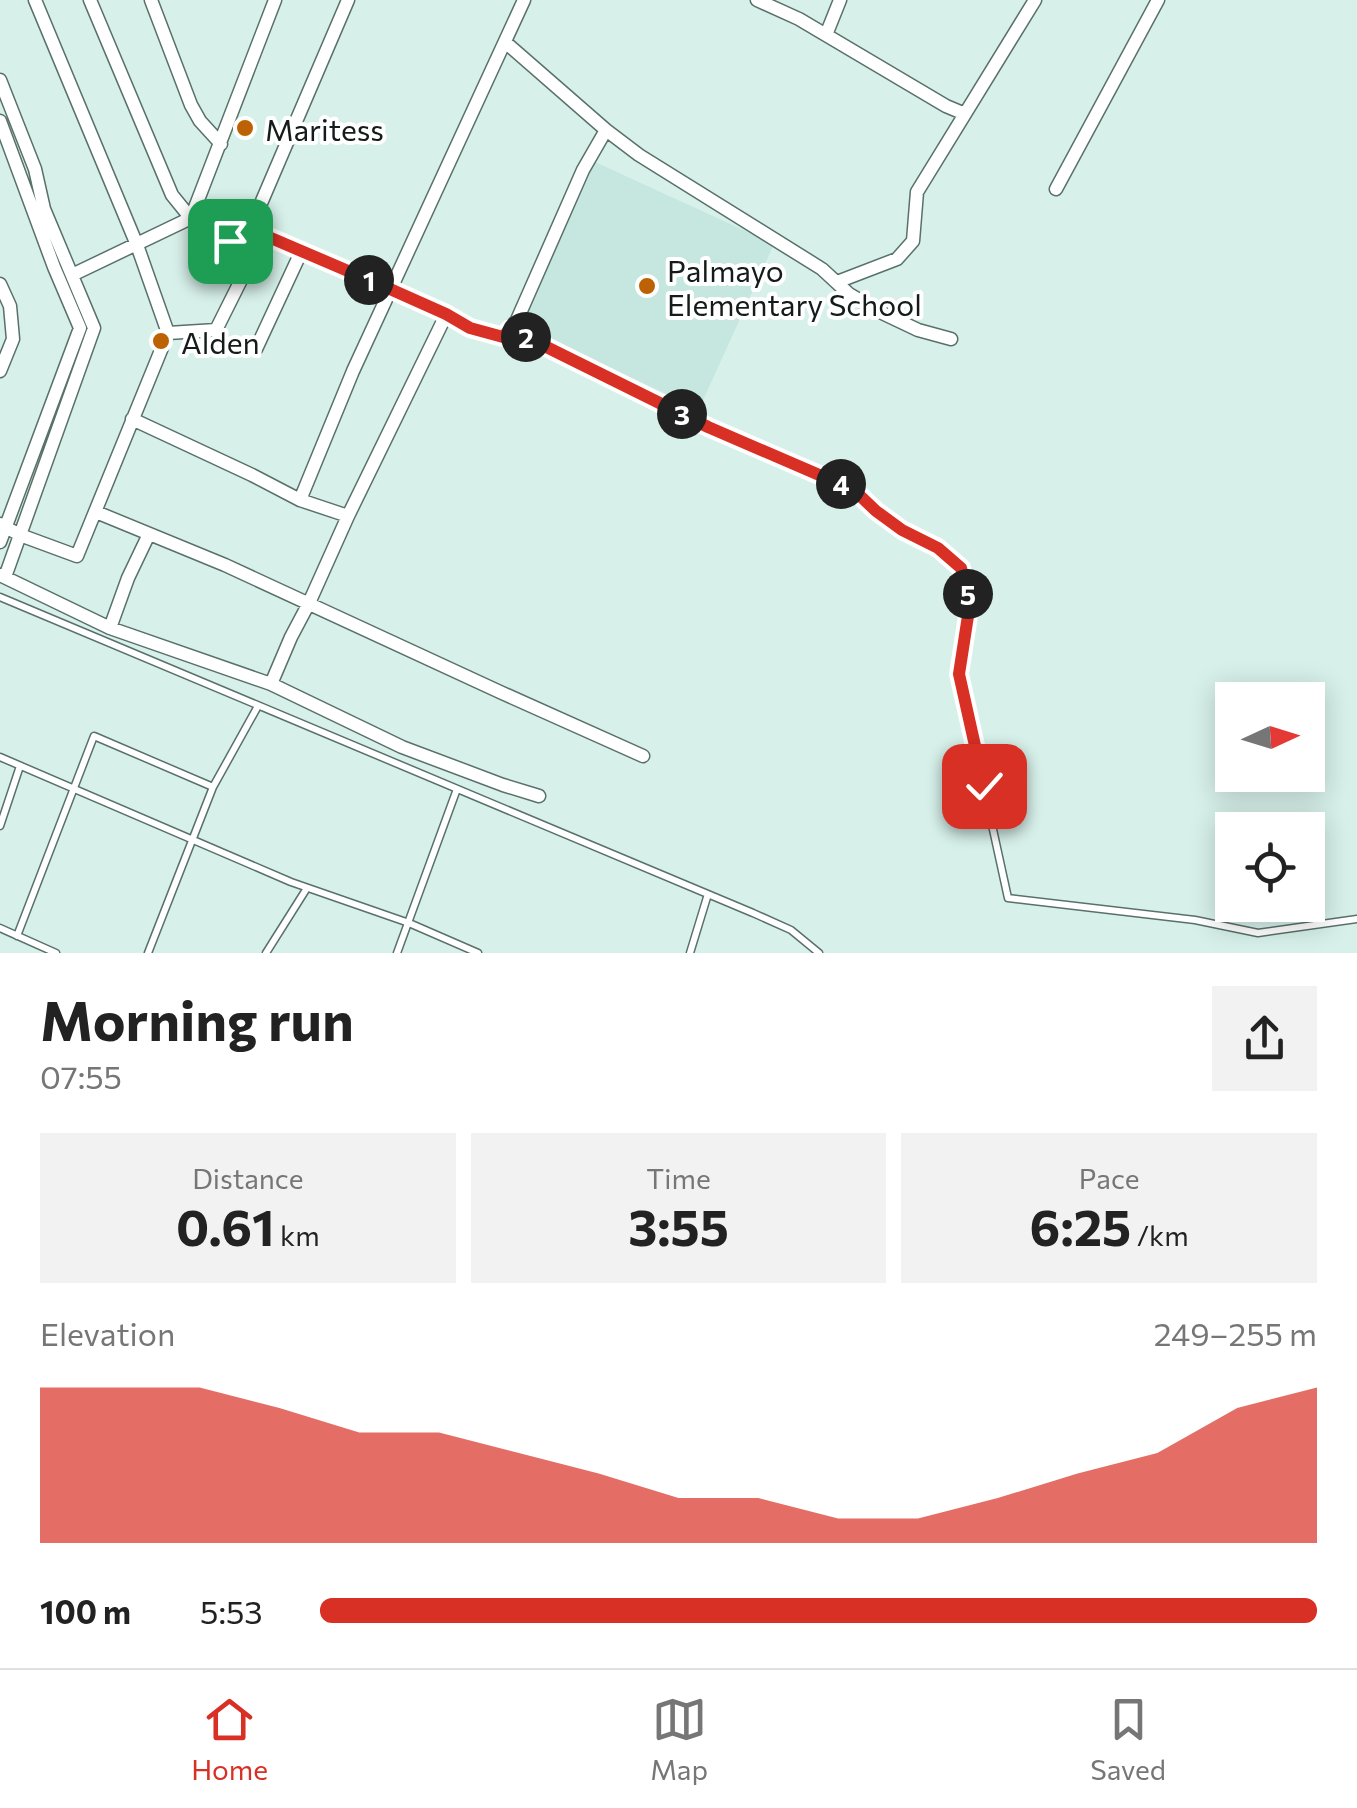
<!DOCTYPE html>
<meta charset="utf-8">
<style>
:root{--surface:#fff;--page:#f2f2f2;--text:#222;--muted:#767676;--line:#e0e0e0;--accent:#d93025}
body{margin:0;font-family:Commissioner,sans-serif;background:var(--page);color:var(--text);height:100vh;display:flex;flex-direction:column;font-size:38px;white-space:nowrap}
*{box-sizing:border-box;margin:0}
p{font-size:32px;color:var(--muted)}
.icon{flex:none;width:55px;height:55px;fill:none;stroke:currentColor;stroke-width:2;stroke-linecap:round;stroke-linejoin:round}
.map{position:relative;height:953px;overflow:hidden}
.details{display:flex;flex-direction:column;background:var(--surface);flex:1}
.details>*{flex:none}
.needle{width:65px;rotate:86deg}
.tools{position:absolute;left:1215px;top:682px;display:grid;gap:20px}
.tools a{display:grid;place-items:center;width:110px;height:110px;border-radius:0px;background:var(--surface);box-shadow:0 5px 25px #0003;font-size:50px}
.pin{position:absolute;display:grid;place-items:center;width:85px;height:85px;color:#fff;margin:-42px;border-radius:20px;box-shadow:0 5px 15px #0006}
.km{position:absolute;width:50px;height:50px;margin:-25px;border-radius:50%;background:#222;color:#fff;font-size:28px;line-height:50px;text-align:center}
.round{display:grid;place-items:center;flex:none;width:105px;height:105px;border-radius:0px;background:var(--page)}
.headline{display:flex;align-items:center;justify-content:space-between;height:170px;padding:0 40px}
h1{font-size:55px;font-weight:700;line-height:75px}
.metrics{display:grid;grid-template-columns:repeat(3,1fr);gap:15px;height:170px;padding:10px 40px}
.metrics div{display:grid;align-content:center;border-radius:0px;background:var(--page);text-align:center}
.metrics b{font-size:50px;font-weight:700}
.metrics small{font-size:28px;font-weight:400}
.metrics p{font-size:28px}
.chart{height:280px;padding:20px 40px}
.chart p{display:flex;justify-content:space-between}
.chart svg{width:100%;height:180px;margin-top:10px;fill:var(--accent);opacity:.7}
ul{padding:0 40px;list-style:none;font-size:32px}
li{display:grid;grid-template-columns:160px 120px 1fr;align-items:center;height:75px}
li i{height:25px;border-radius:12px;background:var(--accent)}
.tabs{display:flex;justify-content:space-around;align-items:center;height:140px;border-top:2px solid var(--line);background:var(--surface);font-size:28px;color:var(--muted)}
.tabs a{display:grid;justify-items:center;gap:5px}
.tabs .selected{color:var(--accent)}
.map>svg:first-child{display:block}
.built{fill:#c5e7df}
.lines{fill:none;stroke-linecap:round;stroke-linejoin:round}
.service-casing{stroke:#59706b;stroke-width:9}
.minor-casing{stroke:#59706b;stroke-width:15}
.service{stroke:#fff;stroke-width:6}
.minor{stroke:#fff;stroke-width:12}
.route-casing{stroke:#fff;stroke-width:20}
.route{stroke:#d93025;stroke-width:12}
.poi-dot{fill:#bc6204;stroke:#fff;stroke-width:4}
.labels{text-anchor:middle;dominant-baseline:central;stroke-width:8;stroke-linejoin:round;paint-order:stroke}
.poi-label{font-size:30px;fill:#131c1a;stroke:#fff;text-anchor:start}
</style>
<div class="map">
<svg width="1357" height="953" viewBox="0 0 1357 953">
<rect width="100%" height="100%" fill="#d7f0ea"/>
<path class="built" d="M595 162 774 244 699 409 521 327Z"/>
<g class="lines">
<defs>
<path id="service" d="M0 597 753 913 791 930 819 953
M959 674 1008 898 1195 920 1258 933 1357 919
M0 757 291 882 409 923 478 953
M0 826 20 766
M0 928 56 953
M17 936 94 736 213 787
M148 953 213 787 258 706
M266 953 307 888
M397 953 457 789
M690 953 708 894"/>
<path id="minor" d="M90 0 172 195 198 227 251 251 250 229 348 0
M151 0 191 105 200 121 221 144
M757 0 799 19 946 106 965 114
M826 35 840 0
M505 42 606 130 639 155 822 269 849 294 878 311 918 330 951 339
M0 80 35 169 44 209 94 328 5 577
M0 121 54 267 80 328 0 542
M1056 189 1158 0
M250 229 390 289 446 315 470 328 503 337 517 320 583 170 606 130
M72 275 191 218 275 0
M837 282 897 259 913 241 917 192 1035 0
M0 284 10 306 13 339 0 371
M509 329 708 427 854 490 876 511 902 530 938 548 961 569 970 603 959 674
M168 333 216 330 246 270 251 251
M256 349 302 250
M132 419 252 475 300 500 353 371 524 0
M300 500 348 516
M96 512 225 565 500 692 643 756
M0 524 20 535 77 556 168 333 137 245 35 0
M0 575 110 628 271 684 402 747 503 785 539 796
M110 628 128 578 149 534
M271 684 291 637 309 603 348 516 446 315"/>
</defs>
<use href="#service" class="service-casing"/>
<use href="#minor" class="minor-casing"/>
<use href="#service" class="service"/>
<use href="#minor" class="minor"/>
</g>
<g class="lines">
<defs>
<path id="route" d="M230 241 250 251V229L390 289 446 314 470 328 503 337 510 329 708 427 854 490 876 511 902 530 938 548 961 568 970 603 959 674 984 786"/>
</defs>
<use href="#route" class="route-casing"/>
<use href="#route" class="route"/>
</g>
<g class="poi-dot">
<circle cx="245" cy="128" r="10"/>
<circle cx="647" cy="286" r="10"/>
<circle cx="161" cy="341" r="10"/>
</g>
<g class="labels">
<g class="poi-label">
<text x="265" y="128">Maritess</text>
<text x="667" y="269">Palmayo<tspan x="667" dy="34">Elementary School</tspan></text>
<text x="181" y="341">Alden</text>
</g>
</g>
</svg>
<div class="tools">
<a><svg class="needle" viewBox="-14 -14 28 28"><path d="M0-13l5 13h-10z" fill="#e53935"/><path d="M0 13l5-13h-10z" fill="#767676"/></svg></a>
<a><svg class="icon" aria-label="locate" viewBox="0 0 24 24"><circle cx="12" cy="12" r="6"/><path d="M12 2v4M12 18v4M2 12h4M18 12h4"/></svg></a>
</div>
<div class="pin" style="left:230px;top:241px;background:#1e9e55"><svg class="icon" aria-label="arrive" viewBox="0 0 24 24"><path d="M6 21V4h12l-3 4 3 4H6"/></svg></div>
<div class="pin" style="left:984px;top:786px;background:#d93025"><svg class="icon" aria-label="check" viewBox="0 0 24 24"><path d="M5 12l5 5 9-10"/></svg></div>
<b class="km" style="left:369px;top:280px">1</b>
<b class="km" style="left:526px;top:337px">2</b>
<b class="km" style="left:682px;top:414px">3</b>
<b class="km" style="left:841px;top:484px">4</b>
<b class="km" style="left:968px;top:594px">5</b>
</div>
<section class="details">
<div class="headline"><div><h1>Morning run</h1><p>07:55</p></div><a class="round"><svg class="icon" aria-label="share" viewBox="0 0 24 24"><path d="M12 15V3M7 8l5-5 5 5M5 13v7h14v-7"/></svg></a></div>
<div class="metrics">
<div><p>Distance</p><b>0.61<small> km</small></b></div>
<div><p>Time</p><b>3:55</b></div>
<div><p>Pace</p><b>6:25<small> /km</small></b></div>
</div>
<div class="chart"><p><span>Elevation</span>249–255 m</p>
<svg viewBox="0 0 160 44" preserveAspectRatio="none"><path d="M0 44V6L10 6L20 6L30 11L40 17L50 17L60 22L70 27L80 33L90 33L100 38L110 38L120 33L130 27L140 22L150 11L160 6V44z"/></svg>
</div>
<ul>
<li><b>100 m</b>5:53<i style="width:100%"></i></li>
</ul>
</section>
<nav class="tabs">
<a class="selected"><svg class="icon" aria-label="home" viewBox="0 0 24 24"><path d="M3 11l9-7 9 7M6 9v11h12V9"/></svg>Home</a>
<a><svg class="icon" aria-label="map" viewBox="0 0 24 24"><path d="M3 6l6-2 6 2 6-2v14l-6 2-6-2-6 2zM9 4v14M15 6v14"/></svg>Map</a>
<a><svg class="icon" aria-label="saved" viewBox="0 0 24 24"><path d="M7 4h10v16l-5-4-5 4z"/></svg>Saved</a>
</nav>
